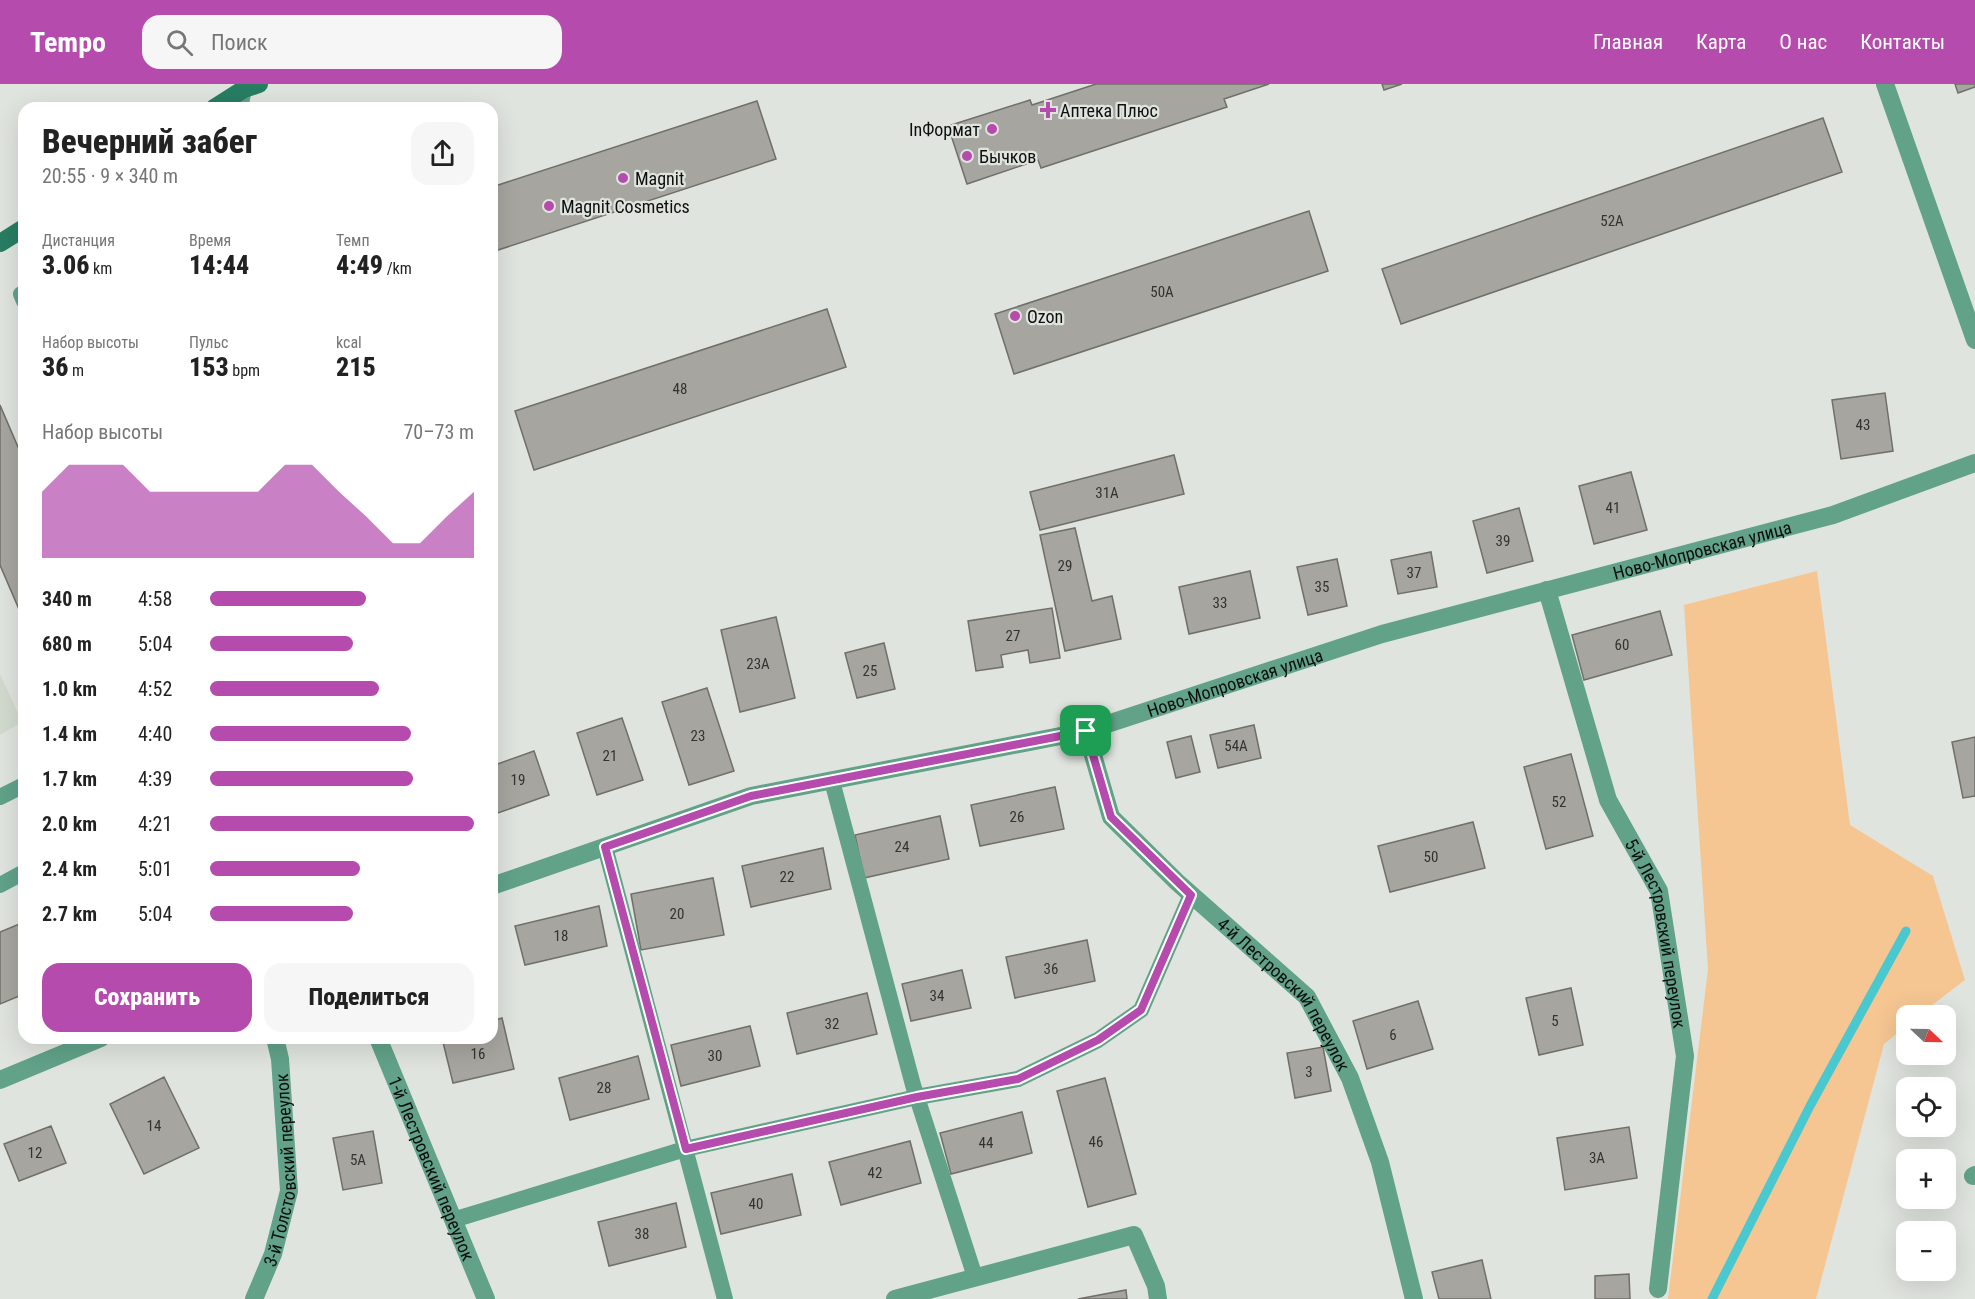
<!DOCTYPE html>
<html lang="ru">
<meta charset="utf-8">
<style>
:root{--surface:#fff;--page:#f6f6f6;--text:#222;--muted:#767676;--accent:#b54bad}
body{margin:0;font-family:"Roboto Condensed",sans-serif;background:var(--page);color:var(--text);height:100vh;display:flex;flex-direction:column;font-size:22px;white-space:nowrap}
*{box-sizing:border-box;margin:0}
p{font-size:20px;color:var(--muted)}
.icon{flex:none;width:33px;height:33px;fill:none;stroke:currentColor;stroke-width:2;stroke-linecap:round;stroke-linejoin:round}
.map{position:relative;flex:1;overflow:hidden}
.details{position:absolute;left:18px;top:18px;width:480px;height:942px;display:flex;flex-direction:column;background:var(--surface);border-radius:18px;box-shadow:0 6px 24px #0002}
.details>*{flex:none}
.needle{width:39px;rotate:112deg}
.tools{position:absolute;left:1896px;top:921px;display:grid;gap:12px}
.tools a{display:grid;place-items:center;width:60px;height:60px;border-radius:12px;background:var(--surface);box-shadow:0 6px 24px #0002;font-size:30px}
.pin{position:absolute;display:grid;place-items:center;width:51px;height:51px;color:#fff;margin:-26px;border-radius:12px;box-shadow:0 3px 9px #0006}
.round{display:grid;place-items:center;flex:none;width:63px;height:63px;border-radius:18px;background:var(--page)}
.headline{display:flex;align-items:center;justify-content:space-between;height:102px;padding:0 24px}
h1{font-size:33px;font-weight:800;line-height:45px}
.figures{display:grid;grid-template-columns:repeat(3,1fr);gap:9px;height:102px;padding:6px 24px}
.figures div{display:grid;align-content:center}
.figures b{font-size:26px;font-weight:800}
.figures small{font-size:16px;font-weight:400}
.figures p{font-size:16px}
.chart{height:168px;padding:12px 24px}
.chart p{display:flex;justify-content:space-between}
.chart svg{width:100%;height:108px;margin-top:6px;fill:var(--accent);opacity:.7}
.cta{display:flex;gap:12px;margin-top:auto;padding:12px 24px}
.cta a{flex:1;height:69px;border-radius:18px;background:var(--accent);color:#fff;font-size:24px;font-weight:800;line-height:69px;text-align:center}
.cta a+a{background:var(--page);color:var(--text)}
ul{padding:0 24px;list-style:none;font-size:20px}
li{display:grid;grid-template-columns:96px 72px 1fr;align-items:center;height:45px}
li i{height:15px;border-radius:8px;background:var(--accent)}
header{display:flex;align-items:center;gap:36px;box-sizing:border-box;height:84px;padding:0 30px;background:var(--accent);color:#fff}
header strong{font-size:28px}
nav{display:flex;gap:33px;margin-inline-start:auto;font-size:21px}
.search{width:420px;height:54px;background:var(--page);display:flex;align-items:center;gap:15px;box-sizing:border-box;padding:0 21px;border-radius:18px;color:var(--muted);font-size:22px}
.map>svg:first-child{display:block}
.built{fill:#d2dace}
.green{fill:#f5c692}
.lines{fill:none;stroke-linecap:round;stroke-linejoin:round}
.stream{stroke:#49c8d0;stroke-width:9}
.building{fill:#a6a59f;stroke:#706f6a;stroke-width:1.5}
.lane{stroke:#61a289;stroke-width:16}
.street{stroke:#61a289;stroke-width:18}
.secondary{stroke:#277d62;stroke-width:18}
.route-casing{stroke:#fff;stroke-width:12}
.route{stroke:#b54bad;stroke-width:8}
.poi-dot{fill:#b54bad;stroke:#e0e4de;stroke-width:2}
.labels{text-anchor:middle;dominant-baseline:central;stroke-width:4.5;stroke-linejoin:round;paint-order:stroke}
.number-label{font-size:15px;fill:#333432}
.poi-label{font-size:18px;fill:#0d0f0d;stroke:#e0e4de;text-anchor:start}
.street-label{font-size:18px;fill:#0d0f0d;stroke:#e0e4de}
</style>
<header>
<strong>Tempo</strong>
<div class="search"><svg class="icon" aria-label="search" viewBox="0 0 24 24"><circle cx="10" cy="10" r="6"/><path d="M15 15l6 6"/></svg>Поиск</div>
<nav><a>Главная</a><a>Карта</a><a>О нас</a><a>Контакты</a></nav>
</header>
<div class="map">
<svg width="1975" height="1215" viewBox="0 0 1975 1215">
<rect width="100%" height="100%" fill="#e0e4de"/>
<path class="built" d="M0 590 22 638 0 651Z"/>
<path class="green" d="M1817 487 1850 741 1933 792 1965 896 1919 931 1906 932V942L1884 960 1816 1215H1668L1708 885 1684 521Z"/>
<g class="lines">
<path class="stream" d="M1712 1215 1810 1022 1906 847"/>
</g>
<path class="building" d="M1096 0H1269L1224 15 1227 23 1041 84 1038 76 967 100 948 42 1030 16 1032 21Z
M1382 0H1402L1384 6Z
M1955 0H1975V3L1958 9Z
M757 17 776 75 492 168V103Z
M1823 34 1842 88 1401 240 1382 185Z
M1309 127 1328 187 1014 290 995 230Z
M827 225 846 283 534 386 515 327Z
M1885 309 1893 367 1841 375 1832 316Z
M0 321 24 377V537L0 481Z
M1174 371 1184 410 1040 446 1030 408Z
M1631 388 1647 446 1594 460 1579 402Z
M1519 424 1533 477 1487 489 1473 437Z
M1075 444 1092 517 1112 512 1121 555 1065 567 1040 451Z
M1431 468 1437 503 1398 510 1391 476Z
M1337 475 1347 522 1308 531 1297 483Z
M1250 487 1260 534 1189 550 1179 503Z
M1052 524 1060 574 1030 579 1028 566 1001 571 1003 583 976 587 968 537Z
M1660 527 1672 571 1584 596 1572 551Z
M776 533 795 614 740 628 721 546Z
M884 559 895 605 857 614 845 569Z
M707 604 734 687 689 701 662 618Z
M622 634 643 696 597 711 577 649Z
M1254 641 1261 674 1218 684 1210 651Z
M1191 652 1200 688 1176 694 1167 658Z
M1975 653V712L1963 714 1952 658Z
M534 667 549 711 492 731V682Z
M1571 670 1593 752 1546 765 1524 683Z
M1055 703 1064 745 980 762 971 721Z
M940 732 949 775 864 794 855 751Z
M1473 738 1485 784 1390 808 1378 762Z
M823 764 831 805 751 823 742 782Z
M713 794 724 851 641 866 631 810Z
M599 822 607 862 525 881 515 842Z
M24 838V910L0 920V848Z
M1087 856 1095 897 1015 914 1006 873Z
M962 886 971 924 911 937 902 900Z
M1571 904 1583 961 1539 971 1526 914Z
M867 909 877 950 797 970 787 929Z
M1418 917 1433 965 1367 985 1353 937Z
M502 934 514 985 453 999 442 954H492V937Z
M750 942 760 982 681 1002 671 961Z
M1323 963 1331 1007 1295 1014 1287 969Z
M638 972 649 1015 570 1036 559 994Z
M164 993 199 1064 144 1090 110 1020Z
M1105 994 1136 1110 1088 1123 1057 1007Z
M1022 1028 1032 1069 951 1090 940 1049Z
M51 1042 66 1079 19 1097 4 1060Z
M1629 1043 1637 1094 1565 1106 1557 1054Z
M373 1047 382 1099 343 1106 333 1054Z
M910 1057 921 1099 841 1121 829 1078Z
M792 1090 801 1131 721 1150 711 1109Z
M676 1119 686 1163 609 1182 598 1138Z
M1482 1176 1491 1215H1439L1432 1188Z
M1629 1190 1630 1215H1595V1192Z
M1126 1206 1127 1215H1078Z"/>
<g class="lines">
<path class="lane" d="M240 24 244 5
M21 210 24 217
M832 697 913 1001 975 1193
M0 713 24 701
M605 763 725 1215
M0 801 24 788
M453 1136 685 1065 917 1013 1018 995 1098 956 1141 926 1191 811"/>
<g class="street">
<path d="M1885 0 1975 256"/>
<path id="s1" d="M1547 506 1608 716 1659 807 1685 972 1658 1205"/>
<path id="s2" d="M1086 647 1111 733 1177 798 1307 913 1350 994 1380 1078 1414 1215"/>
<path id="s3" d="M492 802 751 712 1086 647 1382 550 1833 431 1975 379"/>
<path id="s4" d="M378 954 486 1215"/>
<path d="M0 996 101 954"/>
<path d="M1973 1092 1975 1091"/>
<path id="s5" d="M254 1215 273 1170 289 1107 280 975 275 954"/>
<path d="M895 1215 1134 1151 1156 1202 1158 1215"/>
</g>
<path class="secondary" d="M214 24 244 5 259 0
M0 159 24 144"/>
</g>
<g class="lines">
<defs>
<path id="route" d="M1086 647 1111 733 1191 811 1141 926 1098 956 1018 995 917 1013 686 1065 605 763 751 712Z"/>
</defs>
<use href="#route" class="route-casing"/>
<use href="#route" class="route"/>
</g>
<g class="poi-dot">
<path d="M1045 17h6v6h6v6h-6v6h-6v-6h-6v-6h6z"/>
<circle cx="992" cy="45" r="6"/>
<circle cx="967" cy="72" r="6"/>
<circle cx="623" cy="94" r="6"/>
<circle cx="549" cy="122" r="6"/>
<circle cx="1015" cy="232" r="6"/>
</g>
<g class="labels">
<g class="number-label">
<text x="1612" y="137">52А</text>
<text x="1162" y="208">50А</text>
<text x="680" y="305">48</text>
<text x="1863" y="341">43</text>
<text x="1107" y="409">31А</text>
<text x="1613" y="424">41</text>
<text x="1503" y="457">39</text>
<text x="1065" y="482">29</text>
<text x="1414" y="489">37</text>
<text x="1322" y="503">35</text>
<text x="1220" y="519">33</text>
<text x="1013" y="552">27</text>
<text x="1622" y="561">60</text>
<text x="758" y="580">23А</text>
<text x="870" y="587">25</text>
<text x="698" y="652">23</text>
<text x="1236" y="662">54А</text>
<text x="610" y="672">21</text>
<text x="518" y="696">19</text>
<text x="1559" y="718">52</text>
<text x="1017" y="733">26</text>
<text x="902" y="763">24</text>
<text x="1431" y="773">50</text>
<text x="787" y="793">22</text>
<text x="677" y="830">20</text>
<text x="561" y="852">18</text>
<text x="1051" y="885">36</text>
<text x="937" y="912">34</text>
<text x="1555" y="937">5</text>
<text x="832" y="940">32</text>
<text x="1393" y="951">6</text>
<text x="478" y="970">16</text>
<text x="715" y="972">30</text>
<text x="1309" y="988">3</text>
<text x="604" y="1004">28</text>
<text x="154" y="1042">14</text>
<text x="1096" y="1058">46</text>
<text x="986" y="1059">44</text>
<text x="35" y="1069">12</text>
<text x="1597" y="1074">3А</text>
<text x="358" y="1076">5А</text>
<text x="875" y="1089">42</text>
<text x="756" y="1120">40</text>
<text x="642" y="1150">38</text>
</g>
<g class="poi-label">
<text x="1060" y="26">Аптека Плюс</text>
<text x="980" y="45" text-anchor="end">InФормат</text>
<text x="979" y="72">Бычков</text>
<text x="635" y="94">Magnit</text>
<text x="561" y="122">Magnit Cosmetics</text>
<text x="1027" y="232">Ozon</text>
</g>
<g class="street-label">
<text stroke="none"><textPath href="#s3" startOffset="1258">Ново-Мопровская улица</textPath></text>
<text stroke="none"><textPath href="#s3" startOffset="772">Ново-Мопровская улица</textPath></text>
<text stroke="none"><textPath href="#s1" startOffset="363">5-й Лестровский переулок</textPath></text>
<text stroke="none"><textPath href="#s2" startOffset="339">4-й Лестровский переулок</textPath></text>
<text stroke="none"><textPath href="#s5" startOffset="134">3-й Толстовский переулок</textPath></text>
<text stroke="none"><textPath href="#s4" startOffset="141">1-й Лестровский переулок</textPath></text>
</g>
</g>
</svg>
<div class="tools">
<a><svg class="needle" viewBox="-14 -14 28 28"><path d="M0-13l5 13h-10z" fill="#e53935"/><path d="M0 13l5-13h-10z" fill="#767676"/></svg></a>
<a><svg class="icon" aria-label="locate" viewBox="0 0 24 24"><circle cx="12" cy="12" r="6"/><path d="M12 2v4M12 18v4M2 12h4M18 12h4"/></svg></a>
<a>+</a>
<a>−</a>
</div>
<div class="pin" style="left:1086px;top:647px;background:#1e9e55"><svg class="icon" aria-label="arrive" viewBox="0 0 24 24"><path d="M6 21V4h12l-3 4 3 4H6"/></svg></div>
<section class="details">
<div class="headline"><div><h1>Вечерний забег</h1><p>20:55 · 9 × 340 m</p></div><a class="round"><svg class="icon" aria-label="share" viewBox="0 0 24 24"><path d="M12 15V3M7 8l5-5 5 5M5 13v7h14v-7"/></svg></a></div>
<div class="figures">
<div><p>Дистанция</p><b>3.06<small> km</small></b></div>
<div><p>Время</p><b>14:44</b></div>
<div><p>Темп</p><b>4:49<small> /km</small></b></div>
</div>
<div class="figures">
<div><p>Набор высоты</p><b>36<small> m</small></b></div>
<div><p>Пульс</p><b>153<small> bpm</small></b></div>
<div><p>kcal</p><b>215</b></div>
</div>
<div class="chart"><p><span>Набор высоты</span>70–73 m</p>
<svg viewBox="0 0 160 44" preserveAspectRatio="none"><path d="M0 44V17L10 6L20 6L30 6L40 17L50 17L60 17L70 17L80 17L90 6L100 6L110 17L120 27L130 38L140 38L150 27L160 17V44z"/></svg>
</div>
<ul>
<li><b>340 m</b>4:58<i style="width:59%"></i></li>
<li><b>680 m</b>5:04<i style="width:54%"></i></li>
<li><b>1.0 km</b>4:52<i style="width:64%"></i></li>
<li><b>1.4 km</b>4:40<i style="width:76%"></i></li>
<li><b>1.7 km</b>4:39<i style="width:77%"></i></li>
<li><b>2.0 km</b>4:21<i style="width:100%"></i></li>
<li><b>2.4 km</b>5:01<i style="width:57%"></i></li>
<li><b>2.7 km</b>5:04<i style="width:54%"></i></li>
</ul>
<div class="cta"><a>Сохранить</a><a>Поделиться</a></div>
</section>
</div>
